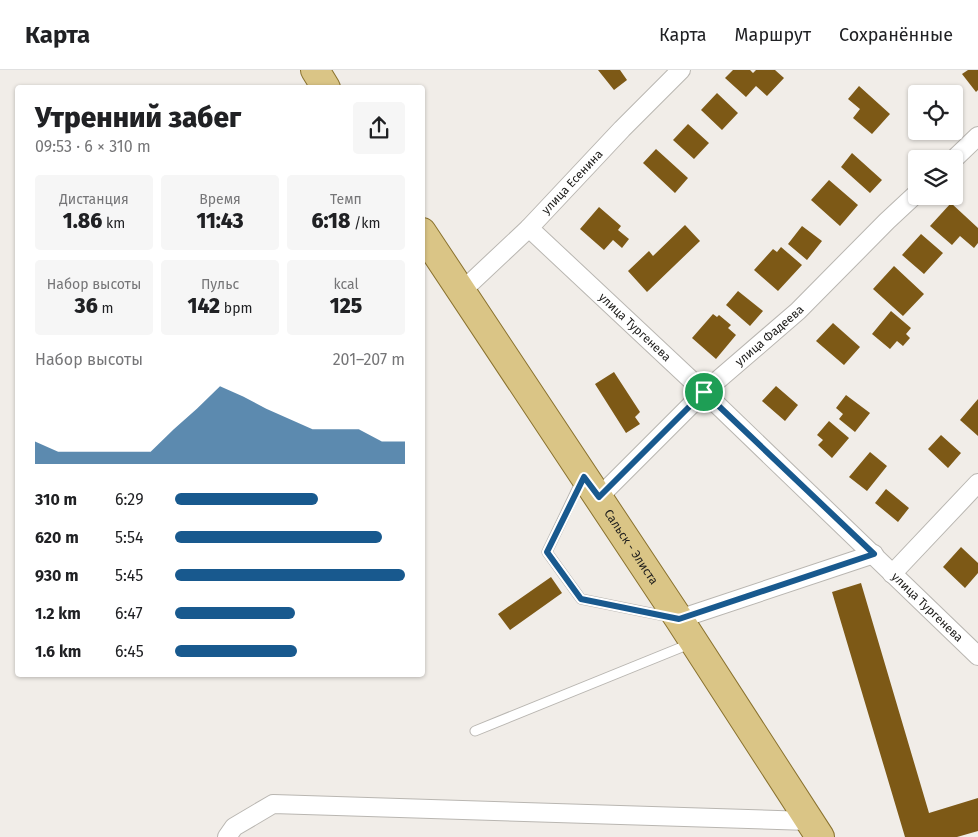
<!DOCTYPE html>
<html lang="ru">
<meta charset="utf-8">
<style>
:root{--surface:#fff;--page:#f6f6f6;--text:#202124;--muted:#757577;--line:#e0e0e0;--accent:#18598e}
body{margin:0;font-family:"Fira Sans",sans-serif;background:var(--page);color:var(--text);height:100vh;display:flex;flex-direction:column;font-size:19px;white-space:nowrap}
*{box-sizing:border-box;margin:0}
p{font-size:16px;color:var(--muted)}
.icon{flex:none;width:28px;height:28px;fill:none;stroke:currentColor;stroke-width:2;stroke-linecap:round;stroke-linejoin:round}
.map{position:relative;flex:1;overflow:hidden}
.sheet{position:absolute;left:15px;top:15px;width:410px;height:592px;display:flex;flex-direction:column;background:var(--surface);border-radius:5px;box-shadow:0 1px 4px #0004}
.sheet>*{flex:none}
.controls{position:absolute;left:908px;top:15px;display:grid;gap:10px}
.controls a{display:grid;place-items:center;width:55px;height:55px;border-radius:5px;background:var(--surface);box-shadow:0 1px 4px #0004;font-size:25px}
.pin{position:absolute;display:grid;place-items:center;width:42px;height:42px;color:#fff;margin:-21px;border:2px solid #fff;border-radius:50%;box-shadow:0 1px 5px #0007}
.round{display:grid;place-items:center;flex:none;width:52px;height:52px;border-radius:5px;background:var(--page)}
.headline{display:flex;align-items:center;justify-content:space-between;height:85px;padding:0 20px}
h1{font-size:28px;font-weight:800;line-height:38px}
.metrics{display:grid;grid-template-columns:repeat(3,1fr);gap:8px;height:85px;padding:5px 20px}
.metrics div{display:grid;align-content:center;border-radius:5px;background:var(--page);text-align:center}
.metrics b{font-size:21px;font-weight:800}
.metrics small{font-size:14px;font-weight:400}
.metrics p{font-size:14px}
.chart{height:140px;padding:10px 20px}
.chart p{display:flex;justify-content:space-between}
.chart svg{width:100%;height:90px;margin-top:5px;fill:var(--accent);opacity:.7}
ul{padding:0 20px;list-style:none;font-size:16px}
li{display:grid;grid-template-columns:80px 60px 1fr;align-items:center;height:38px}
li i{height:12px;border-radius:6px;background:var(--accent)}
header{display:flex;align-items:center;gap:30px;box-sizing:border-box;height:70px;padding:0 25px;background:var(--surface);border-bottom:1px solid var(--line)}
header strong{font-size:24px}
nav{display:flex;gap:28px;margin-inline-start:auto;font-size:18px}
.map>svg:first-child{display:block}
.building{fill:#7d5916}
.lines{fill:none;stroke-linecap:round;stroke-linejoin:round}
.service-casing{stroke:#b9b6b1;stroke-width:11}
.minor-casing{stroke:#b9b6b1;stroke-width:20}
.primary-casing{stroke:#8a722e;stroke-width:30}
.service{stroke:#fff;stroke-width:9}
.minor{stroke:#fff;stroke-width:18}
.primary{stroke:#dac586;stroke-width:28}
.route-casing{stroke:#fff;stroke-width:10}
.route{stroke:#18598e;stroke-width:6}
.labels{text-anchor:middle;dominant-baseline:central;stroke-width:5;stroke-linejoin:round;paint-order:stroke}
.street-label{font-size:12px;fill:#21201e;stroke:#f1ede8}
</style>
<header>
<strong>Карта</strong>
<nav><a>Карта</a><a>Маршрут</a><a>Сохранённые</a></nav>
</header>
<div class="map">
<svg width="978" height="767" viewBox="0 0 978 767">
<rect width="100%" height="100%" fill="#f1ede8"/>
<path class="building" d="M598 0H620L627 10 614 20Z
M733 0H750L753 3 756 0H775L784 8 767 26 756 16 746 27 725 8Z
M968 0H978V20L976 22 962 4Z
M859 16 890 44 872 64 853 48 860 39 848 29Z
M717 23 738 43 722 60 701 40Z
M688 54 709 73 694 89 673 70Z
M656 79 688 108 675 123 643 93Z
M852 83 882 110 870 123 841 97Z
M829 110 858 135 840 156 811 130Z
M951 133 978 158V173L974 178 960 166 952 175 930 156Z
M599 137 621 156 618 160 629 169 622 178 613 170 604 180 580 159Z
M685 155 700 171 647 222 628 201 649 181 653 186Z
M802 156 822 171 807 190 788 174Z
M921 164 943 183 924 204 902 185Z
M781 177 802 195 778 221 754 200 773 179 777 182Z
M894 196 924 224 903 246 873 219Z
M738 221 763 241 750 256 726 235Z
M891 241 911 258 906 264 910 268 903 276 897 271 890 279 872 264Z
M713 244 717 247 719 245 731 255 728 258 736 265 716 289 692 268Z
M833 253 860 277 844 295 816 271Z
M614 302 640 342 635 347 640 354 626 363 595 314Z
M776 316 798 335 785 351 762 331Z
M846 325 870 343 855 362 839 349 843 344 836 338Z
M978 329V366L960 350Z
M829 351 849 368 832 388 818 375 823 370 817 365Z
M941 365 961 383 948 398 928 379Z
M870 382 887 396 867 421 849 407Z
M886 419 909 438 898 452 875 433Z
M961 477 978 493V503L965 518 943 497Z
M551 507 562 523 510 560 498 544Z
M861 513 929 743 978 728V761L957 767H905L832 522Z"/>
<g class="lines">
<defs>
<path id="service" d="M581 411 547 482 581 529 670 547
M475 661 692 573"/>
<g id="minor">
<path d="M954 89 978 66"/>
<path id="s1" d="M529 158 704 322 978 586"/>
<path id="s2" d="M462 221 529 158 622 59 681 0"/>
<path id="s3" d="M599 427 704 322 798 241 887 151 916 124"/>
<path d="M892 504 978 413"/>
<path d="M679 549 874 484"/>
<path d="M227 767 234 757 273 734 809 751"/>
</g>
<g id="primary">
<path d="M315 0 326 18"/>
<path id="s4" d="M422 162 679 549 820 767"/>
</g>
</defs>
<use href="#service" class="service-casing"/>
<use href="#minor" class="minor-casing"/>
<use href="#primary" class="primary-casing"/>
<use href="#service" class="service"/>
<use href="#minor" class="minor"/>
<use href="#primary" class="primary"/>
</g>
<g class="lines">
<defs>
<path id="route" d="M704 322 874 484 679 549 581 529 547 482 584 407 599 427Z"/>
</defs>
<use href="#route" class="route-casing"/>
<use href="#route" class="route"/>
</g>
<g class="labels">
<g class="street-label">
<text stroke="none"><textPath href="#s2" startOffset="155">улица Есенина</textPath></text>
<text stroke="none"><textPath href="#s1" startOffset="145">улица Тургенева</textPath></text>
<text stroke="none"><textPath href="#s3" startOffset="235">улица Фадеева</textPath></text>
<text stroke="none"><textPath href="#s4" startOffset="378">Сальск - Элиста</textPath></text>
<text stroke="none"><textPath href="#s1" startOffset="550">улица Тургенева</textPath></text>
</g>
</g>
</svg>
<div class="controls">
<a><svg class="icon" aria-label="locate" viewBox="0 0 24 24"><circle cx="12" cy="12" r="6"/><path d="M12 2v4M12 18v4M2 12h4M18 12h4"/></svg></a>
<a><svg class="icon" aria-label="layers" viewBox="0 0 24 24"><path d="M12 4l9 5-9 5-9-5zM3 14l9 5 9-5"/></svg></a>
</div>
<div class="pin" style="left:704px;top:322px;background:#1e9e55"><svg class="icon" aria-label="arrive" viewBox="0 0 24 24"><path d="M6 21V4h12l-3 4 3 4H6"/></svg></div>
<section class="sheet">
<div class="headline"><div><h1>Утренний забег</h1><p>09:53 · 6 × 310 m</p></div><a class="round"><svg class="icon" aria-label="share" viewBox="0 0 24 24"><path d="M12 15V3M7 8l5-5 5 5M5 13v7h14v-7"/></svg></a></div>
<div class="metrics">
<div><p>Дистанция</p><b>1.86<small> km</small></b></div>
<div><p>Время</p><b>11:43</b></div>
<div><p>Темп</p><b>6:18<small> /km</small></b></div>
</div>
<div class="metrics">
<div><p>Набор высоты</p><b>36<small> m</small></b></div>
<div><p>Пульс</p><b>142<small> bpm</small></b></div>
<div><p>kcal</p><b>125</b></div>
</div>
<div class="chart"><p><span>Набор высоты</span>201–207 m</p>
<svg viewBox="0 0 160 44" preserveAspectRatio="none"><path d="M0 44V33L10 38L20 38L30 38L40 38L50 38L60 27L70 17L80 6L90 11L100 17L110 22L120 27L130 27L140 27L150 33L160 33V44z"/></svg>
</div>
<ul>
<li><b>310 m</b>6:29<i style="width:62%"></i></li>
<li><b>620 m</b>5:54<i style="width:90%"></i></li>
<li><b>930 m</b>5:45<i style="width:100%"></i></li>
<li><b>1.2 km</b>6:47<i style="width:52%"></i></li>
<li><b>1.6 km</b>6:45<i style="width:53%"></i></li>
</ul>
</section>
</div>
